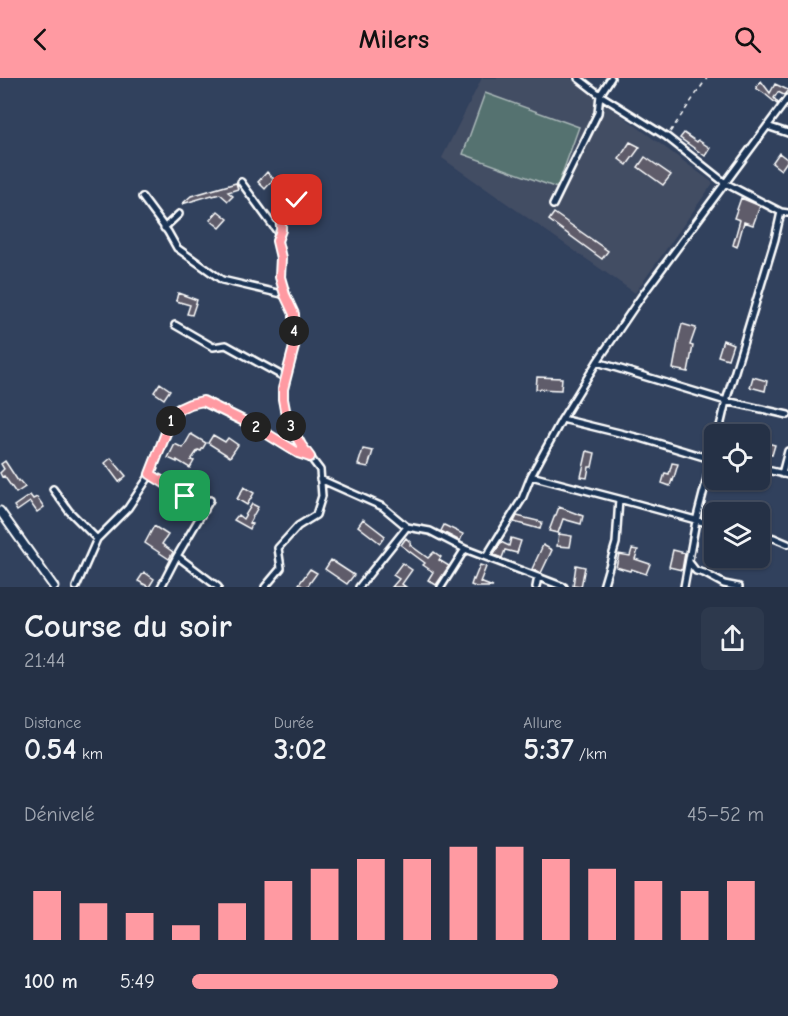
<!DOCTYPE html>
<html lang="fr">
<meta charset="utf-8">
<style>
:root{--surface:#253146;--page:#2d394d;--text:#f1f3f6;--muted:#a3a9b3;--line:#424c5f;--accent:#ff9aa2}
body{margin:0;font-family:"Comic Neue",sans-serif;background:var(--page);color:var(--text);height:100vh;display:flex;flex-direction:column;font-size:22px;white-space:nowrap}
*{box-sizing:border-box;margin:0}
p{font-size:20px;color:var(--muted)}
.icon{flex:none;width:33px;height:33px;fill:none;stroke:currentColor;stroke-width:2;stroke-linecap:round;stroke-linejoin:round}
.map{position:relative;height:509px;overflow:hidden}
.panel{display:flex;flex-direction:column;background:var(--surface);flex:1}
.panel>*{flex:none}
.controls{position:absolute;left:704px;top:346px;display:grid;gap:12px}
.controls a{display:grid;place-items:center;width:66px;height:66px;border-radius:9px;background:var(--surface);box-shadow:0 2px 4px #0004,0 0 0 2px var(--line);font-size:30px}
.pin{position:absolute;display:grid;place-items:center;width:51px;height:51px;color:#fff;margin:-26px;border-radius:12px;box-shadow:0 3px 9px #0006}
.km{position:absolute;width:30px;height:30px;margin:-15px;border-radius:50%;background:#222;color:#fff;font-size:16px;line-height:30px;text-align:center}
.round{display:grid;place-items:center;flex:none;width:63px;height:63px;border-radius:9px;background:var(--page)}
.head{display:flex;align-items:center;justify-content:space-between;height:102px;padding:0 24px}
h1{font-size:33px;font-weight:700;line-height:45px}
.stats{display:grid;grid-template-columns:repeat(3,1fr);gap:9px;height:102px;padding:6px 24px}
.stats div{display:grid;align-content:center}
.stats b{font-size:30px;font-weight:700}
.stats small{font-size:16px;font-weight:400}
.stats p{font-size:16px}
.chart{height:168px;padding:12px 24px}
.chart p{display:flex;justify-content:space-between}
.chart svg{width:100%;height:108px;margin-top:6px;stroke:var(--accent);stroke-width:6}
ul{padding:0 24px;list-style:none;font-size:20px}
li{display:grid;grid-template-columns:96px 72px 1fr;align-items:center;height:45px}
li i{height:15px;border-radius:8px;background:var(--accent)}
header{display:flex;justify-content:space-between;align-items:center;height:78px;padding:0 24px;background:var(--accent);color:#111;font-size:27px;font-weight:700}
.map>svg:first-child{display:block}
.built{fill:#434d64}
.green{fill:#557270;stroke:#aab8b8;stroke-width:1.5}
.building{fill:#5f5c6b;stroke:#fff;stroke-width:1.5}
.lines{fill:none;stroke-linecap:round;stroke-linejoin:round}
.minor-casing{stroke:#fff;stroke-width:10}
.tertiary-casing{stroke:#fff;stroke-width:11}
.path{stroke:#fff;stroke-width:1.5;stroke-dasharray:4.5 4.5;stroke-linecap:butt}
.minor{stroke:#1d3557;stroke-width:5}
.tertiary{stroke:#1d3557;stroke-width:7}
.route-casing{stroke:#fff;stroke-width:12}
.route{stroke:#ff9aa2;stroke-width:8}
</style>
<header><svg class="icon" aria-label="back" viewBox="0 0 24 24"><path d="M15 5l-7 7 7 7"/></svg>Milers<svg class="icon" aria-label="search" viewBox="0 0 24 24"><circle cx="10" cy="10" r="6"/><path d="M15 15l6 6"/></svg></header>
<div class="map">
<svg width="788" height="509" viewBox="0 0 788 509">
<rect width="100%" height="100%" fill="#31415d"/>
<filter id="ink" filterUnits="userSpaceOnUse"><feTurbulence type="fractalNoise" baseFrequency=".0167" numOctaves="2"/><feDisplacementMap in="SourceGraphic" scale="12" xChannelSelector="R" yChannelSelector="G"/><feConvolveMatrix kernelMatrix="1 2 1 2 8 2 1 2 1" color-interpolation-filters="sRGB"/></filter>
<g filter="url(#ink)">
<path class="built" d="M482 0H571L713 105 635 215 442 80Z"/>
<path class="green" d="M485 15 579 49 557 110 463 76Z"/>
<path class="building" d="M761 3 770 15 775 6 788 12 784 17 778 14 774 20 778 25 777 26 765 16 756 10Z
M684 55 697 64 698 62 710 70 705 78 680 60Z
M630 64 640 69 627 87 619 81Z
M779 75 788 82 781 92 772 85Z
M645 79 671 97 663 107 638 89Z
M267 94 274 101 265 111 258 104Z
M236 105 238 111 228 114 233 118 228 123 220 116 213 118 212 117 182 126 191 118Z
M741 120 760 128 753 147 744 144 737 169 733 167 740 142 734 140Z
M218 133 228 141 220 150 210 142Z
M554 135 608 173 602 181 549 142Z
M178 215 197 222 192 237 187 236 190 227 176 223Z
M682 246 696 250 690 267 693 268 688 294 673 291 679 258Z
M723 262 733 266 728 281 718 278Z
M537 299 562 300 561 312 536 311Z
M753 299 767 303 765 313 750 309Z
M160 305 170 312 164 321 154 314Z
M191 356 206 365 201 373 198 372 191 382 194 383 190 390 177 382V384L168 380 175 366 183 370Z
M213 357 225 364 228 360 238 367 230 379 208 365Z
M759 363 775 367 772 377 759 374Z
M363 371 373 373 368 389 358 387Z
M587 373 595 375 592 389H589L587 400 581 399Z
M111 380 126 398 119 404 105 385Z
M5 383 18 403 19 402 25 409 16 415 4 398 2 399 0 395 4 391 1 386Z
M672 385 678 386 673 403 672 402 670 408 662 405 665 395 669 396Z
M244 409 254 415 247 427 237 421Z
M30 417 33 421 37 419 44 429 37 434 30 424 17 433 14 428Z
M252 426 258 429 249 445 252 446 250 451 234 442 238 437 243 441Z
M559 429 583 438 581 446 563 441 558 455 549 453 555 437H556Z
M517 438 542 444 540 451 514 444Z
M363 441 385 458 380 465 358 448Z
M444 447 463 456 460 463 441 453Z
M154 448 168 457 162 466 173 474 169 481 145 465Z
M559 456 572 458 570 469 557 468Z
M406 460 411 465 410 467 428 480 434 474 441 479 439 482 449 488 436 507 428 502 433 494 423 487 425 485 401 467Z
M511 460 521 463 517 475 505 472 502 480 494 477 501 464 509 468Z
M543 467 552 472 541 495 532 491Z
M632 471 638 472 635 481 650 486 646 496 631 491 630 493 616 489 619 476 630 478Z
M673 472 685 475 682 492 669 489Z
M331 482 354 497 347 506 325 491Z
M402 485 412 492 402 506 406 509H392L399 501 393 497Z
M480 487 486 489 480 504 493 509H476L471 507 473 501 474 502Z
M576 487 585 489 581 509 573 508Z
M310 491 317 495 307 509H304L299 506Z
M144 494 154 501 149 509 138 503Z"/>
<g class="lines">
<defs>
<path id="minor" d="M578 0 600 17 667 59 725 105 781 134 788 135
M767 48 788 55
M241 104 279 156
M142 119 168 154 177 170 222 202 286 217
M553 127 598 35 600 17 611 0
M164 150 179 136
M175 247 213 269 226 267 286 300
M597 284 726 323 788 337
M562 341 644 361 714 382
M718 357 726 323 775 161 781 134
M759 390 788 397
M782 396 788 373
M150 397 175 410 205 432
M531 398 619 421
M320 401 383 429 407 449 430 453 465 471 538 499 536 509
M53 411 69 433 97 461
M759 457 774 460 788 466
M177 478 218 509
M486 479 522 421 531 398 562 341 597 284 641 219 788 20
M689 484 696 493 704 495 724 506 739 509
M538 499 564 509
M76 509 97 461 128 430 150 397 171 342 179 331 190 326 203 323 256 349 298 375 308 378
M161 509 177 478 210 422
M265 509 281 490 278 470 298 448 316 437 322 418 320 392 301 367 291 349 286 337 283 321V311L294 269V236L286 217 280 199 281 180 277 163 281 152V141L297 122 301 107
M359 509 407 449
M441 509 465 471
M603 509 616 465 619 421 714 447
M684 509 696 443 714 373"/>
<path id="tertiary" d="M0 433 54 509"/>
</defs>
<use href="#minor" class="minor-casing"/>
<use href="#tertiary" class="tertiary-casing"/>
<path class="path" d="M670 54 707 0"/>
<use href="#minor" class="minor"/>
<use href="#tertiary" class="tertiary"/>
</g>
</g>
<g class="lines" filter="url(#ink)">
<defs>
<path id="route" d="M185 418 150 396 171 342 179 331 190 326 203 323 256 349 298 375 310 379 301 367 291 349 286 337 283 321V311L294 269V236L285 217 280 199 281 180 277 163 281 152V141L297 122"/>
</defs>
<use href="#route" class="route-casing"/>
<use href="#route" class="route"/>
</g>
</svg>
<div class="controls">
<a><svg class="icon" aria-label="locate" viewBox="0 0 24 24"><circle cx="12" cy="12" r="6"/><path d="M12 2v4M12 18v4M2 12h4M18 12h4"/></svg></a>
<a><svg class="icon" aria-label="layers" viewBox="0 0 24 24"><path d="M12 4l9 5-9 5-9-5zM3 14l9 5 9-5"/></svg></a>
</div>
<div class="pin" style="left:185px;top:418px;background:#1e9e55"><svg class="icon" aria-label="arrive" viewBox="0 0 24 24"><path d="M6 21V4h12l-3 4 3 4H6"/></svg></div>
<div class="pin" style="left:297px;top:122px;background:#d93025"><svg class="icon" aria-label="check" viewBox="0 0 24 24"><path d="M5 12l5 5 9-10"/></svg></div>
<b class="km" style="left:171px;top:343px">1</b>
<b class="km" style="left:256px;top:349px">2</b>
<b class="km" style="left:291px;top:348px">3</b>
<b class="km" style="left:294px;top:253px">4</b>
</div>
<section class="panel">
<div class="head"><div><h1>Course du soir</h1><p>21:44</p></div><a class="round"><svg class="icon" aria-label="share" viewBox="0 0 24 24"><path d="M12 15V3M7 8l5-5 5 5M5 13v7h14v-7"/></svg></a></div>
<div class="stats">
<div><p>Distance</p><b>0.54<small> km</small></b></div>
<div><p>Durée</p><b>3:02</b></div>
<div><p>Allure</p><b>5:37<small> /km</small></b></div>
</div>
<div class="chart"><p><span>Dénivelé</span>45–52 m</p>
<svg viewBox="0 0 160 44" preserveAspectRatio="none"><path d="M5 44V24M15 44V29M25 44V33M35 44V38M45 44V29M55 44V20M65 44V15M75 44V11M85 44V11M95 44V6M105 44V6M115 44V11M125 44V15M135 44V20M145 44V24M155 44V20"/></svg>
</div>
<ul>
<li><b>100 m</b>5:49<i style="width:64%"></i></li>
</ul>
</section>
